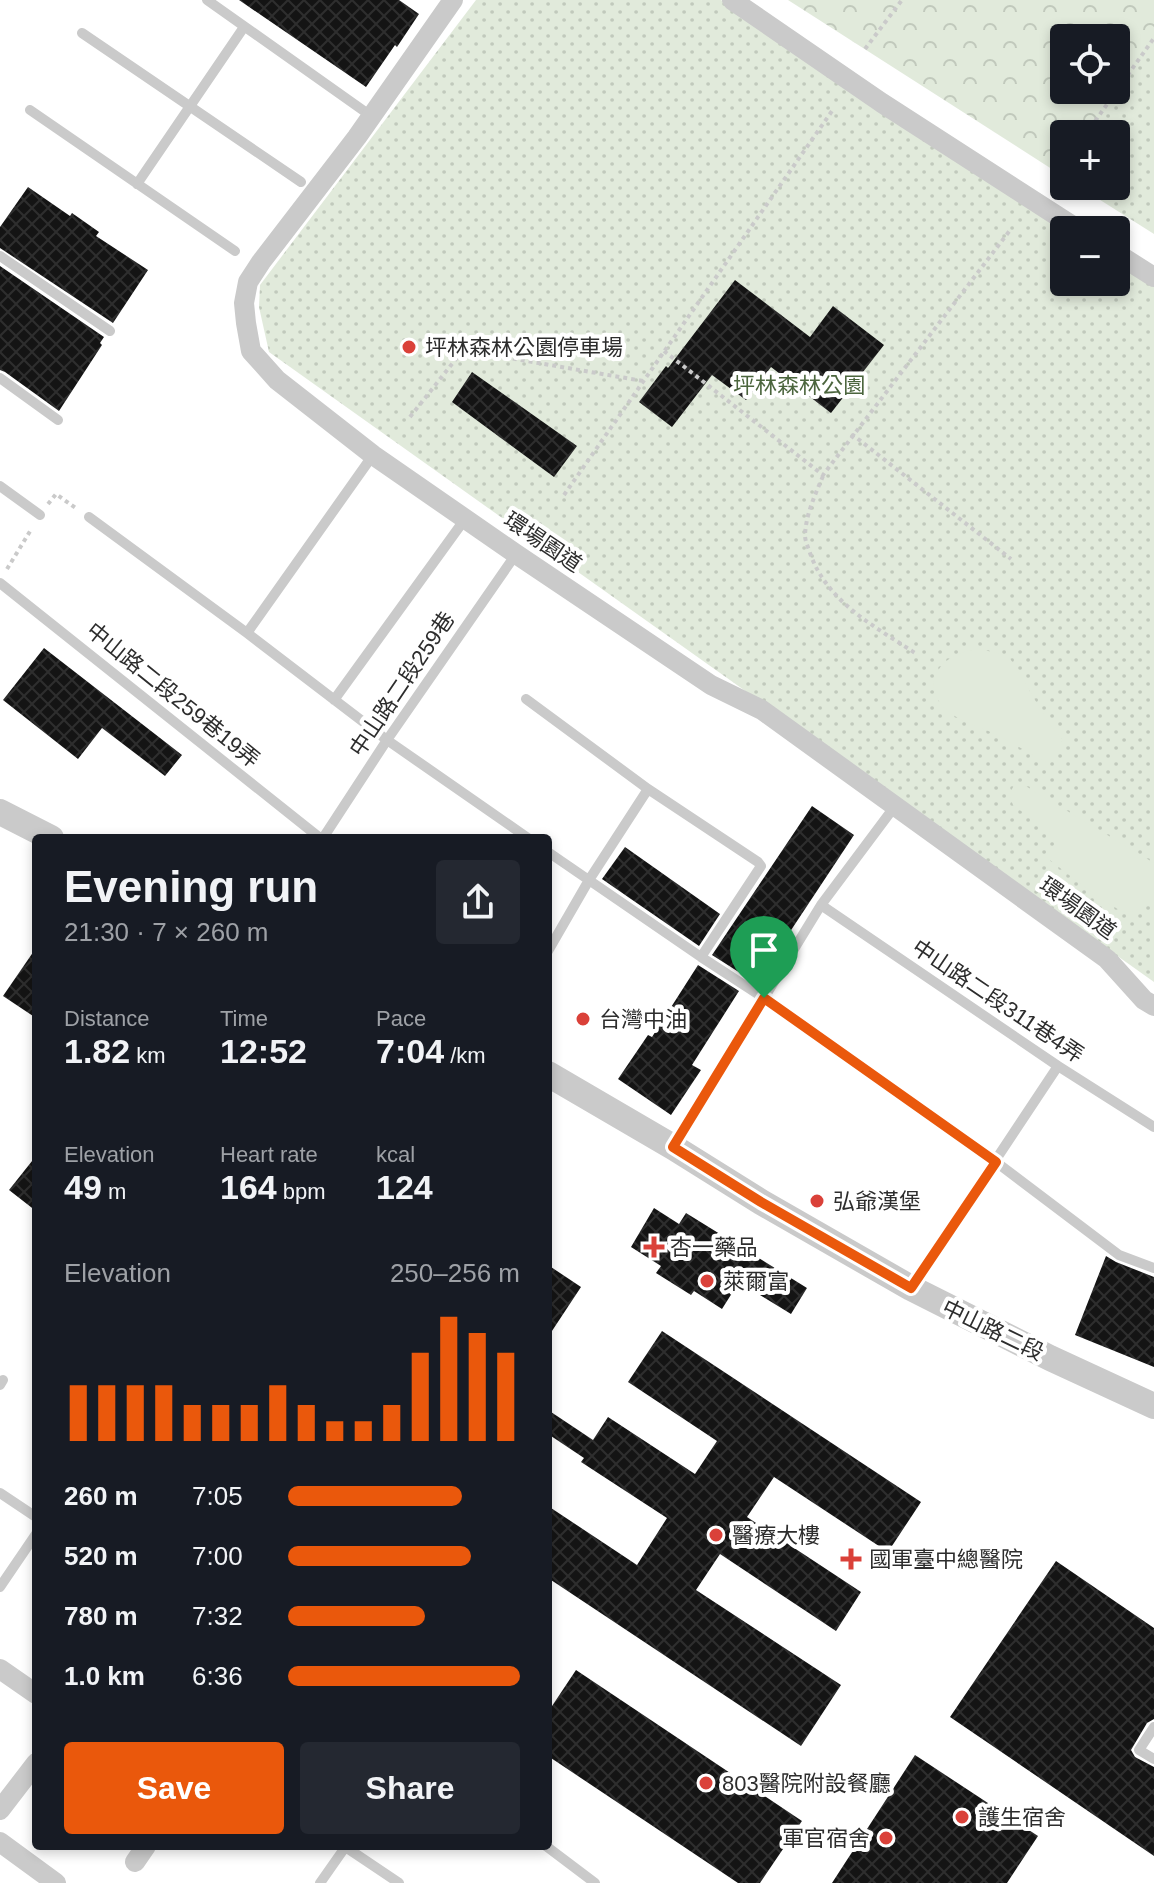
<!DOCTYPE html>
<meta charset="utf-8">
<style>
:root{--surface:#171b24;--page:#242831;--text:#f1f3f6;--muted:#9ea1a6;--accent:#ea580c}
body{margin:0;font-family:Helvetica,"Noto Sans TC",sans-serif;background:var(--page);color:var(--text);height:100vh;display:flex;flex-direction:column;font-size:30px;white-space:nowrap}
*{box-sizing:border-box;margin:0}
p{font-size:26px;color:var(--muted)}
.icon{flex:none;width:44px;height:44px;fill:none;stroke:currentColor;stroke-width:2;stroke-linecap:round;stroke-linejoin:round}
.map{position:relative;flex:1;overflow:hidden}
.side{position:absolute;left:32px;top:834px;width:520px;height:1016px;display:flex;flex-direction:column;background:var(--surface);border-radius:8px;box-shadow:0 4px 12px #0003}
.side>*{flex:none}
.tools{position:absolute;left:1050px;top:24px;display:grid;gap:16px}
.tools a{display:grid;place-items:center;width:80px;height:80px;border-radius:8px;background:var(--surface);box-shadow:0 4px 12px #0003;font-size:40px}
.pin{position:absolute;display:grid;place-items:center;width:68px;height:68px;color:#fff;margin:-82px -34px;border-radius:50% 50% 50% 0;rotate:-45deg;box-shadow:0 0 8px #0007}
.pin .icon{rotate:45deg}
.round{display:grid;place-items:center;flex:none;width:84px;height:84px;border-radius:8px;background:var(--page)}
.headline{display:flex;align-items:center;justify-content:space-between;height:136px;padding:0 32px}
h1{font-size:44px;font-weight:700;line-height:60px}
.metrics{display:grid;grid-template-columns:repeat(3,1fr);gap:12px;height:136px;padding:8px 32px}
.metrics div{display:grid;align-content:center}
.metrics b{font-size:34px;font-weight:700}
.metrics small{font-size:22px;font-weight:400}
.metrics p{font-size:22px}
.chart{height:224px;padding:16px 32px}
.chart p{display:flex;justify-content:space-between}
.chart svg{width:100%;height:144px;margin-top:8px;stroke:var(--accent);stroke-width:6}
.primary-button{display:flex;gap:16px;margin-top:auto;padding:16px 32px}
.primary-button a{flex:1;height:92px;border-radius:8px;background:var(--accent);color:#fff;font-size:32px;font-weight:700;line-height:92px;text-align:center}
.primary-button a+a{background:var(--page);color:var(--text)}
ul{padding:0 32px;list-style:none;font-size:26px}
li{display:grid;grid-template-columns:128px 96px 1fr;align-items:center;height:60px}
li i{height:20px;border-radius:10px;background:var(--accent)}
.map>svg:first-child{display:block}
.grass{fill:url(#grass-dots)}
.forest{fill:url(#forest-crowns);fill-rule:evenodd}
.garden{fill:#e1eadb}
.building{fill:url(#building-cross-hatch)}
.lines{fill:none;stroke-linecap:round;stroke-linejoin:round}
.path{stroke:#cacaca;stroke-width:4;stroke-dasharray:4 4;stroke-linecap:butt}
.service{stroke:#cacaca;stroke-width:10}
.minor{stroke:#cacaca;stroke-width:20}
.tertiary{stroke:#cacaca;stroke-width:26}
.route-casing{stroke:#fff;stroke-width:16}
.route{stroke:#ea580c;stroke-width:10}
.poi-dot{fill:#da4139;stroke:#fff;stroke-width:3}
.labels{text-anchor:middle;dominant-baseline:central;stroke-width:8;stroke-linejoin:round;paint-order:stroke}
.poi-label{font-size:22px;fill:#2d2d2d;stroke:#fff;text-anchor:start}
.park-label{font-size:22px;fill:#4b653d;stroke:#fff}
.street-label{font-size:22px;fill:#2d2d2d;stroke:#fff}
</style>
<div class="map">
<svg width="1154" height="1883" viewBox="0 0 1154 1883">
<defs>
<pattern id="grass-dots" width="8" height="8" patternUnits="userSpaceOnUse" patternTransform="scale(2)"><rect width="8" height="8" fill="#e1eadb"/><path d="M2 2h.1M6 6h.1" fill="none" stroke="#c1c9bc" stroke-width="1.8" stroke-linecap="round"/></pattern>
<pattern id="forest-crowns" width="20" height="18" patternUnits="userSpaceOnUse" patternTransform="scale(2)"><rect width="20" height="18" fill="#e1eadb"/><path d="M2 6a3 3 0 1 1 6 0M12 15a3 3 0 1 1 6 0" fill="none" stroke="#c1c9bc"/></pattern>
<pattern id="building-cross-hatch" width="8" height="8" patternUnits="userSpaceOnUse" patternTransform="scale(2)"><rect width="8" height="8" fill="#141414"/><path d="M0 0l8 8M0 8l8-8" fill="none" stroke="#2e2e2e"/></pattern>
</defs>
<rect width="100%" height="100%" fill="#fff"/>
<path class="grass" d="M476 0H721L1078 230H1064V282H1116V254L1154 279V982L269 352 259 307 260 285Z
M1154 38V234L1078 186H1116V134H1086Z"/>
<path class="forest" d="M788 0H1154V43L1087 134H1064V165L1058 173ZM1064 38H1116V90H1064Z"/>
<path class="garden" d="M978 649 1008 655 1050 725 1063 740 1045 762C1029 753 1013 743 997 735 975 724 946 719 936 696 932 687 932 680 937 672 946 657 961 651 978 649Z
M1014 785H1024L1154 863V898C1147 905 1136 913 1126 912 1115 912 1056 865 1045 856L1059 839 1013 805 1009 795Z"/>
<path class="building" d="M239 0H399L419 14 397 47 395 45 366 87Z
M28 187 70 216 72 213 99 232 96 236 148 270 113 323 0 248V227Z
M0 266 104 337 100 343 102 345 59 411 5 372 0 370Z
M735 280 810 337 833 306 884 345 831 413 771 367 746 400 712 375 672 427 639 402 666 366 668 368Z
M472 372 577 446 554 477 452 402Z
M44 648 182 755 165 776 102 728 78 759 3 700Z
M812 806 854 835 756 983 712 955Z
M625 847 720 914 699 946 602 879Z
M36 948V1018L3 996Z
M698 965 739 991 692 1065 701 1070 671 1115 618 1079 648 1035 652 1037Z
M36 1156V1211L9 1190Z
M654 1208 679 1224 686 1213 807 1288 791 1314 739 1282 722 1309 694 1291 691 1295 656 1273 661 1266 631 1247Z
M1106 1256 1116 1262 1154 1277V1367L1075 1335Z
M548 1265 581 1287 548 1337Z
M662 1331 921 1502 888 1552 774 1477 747 1517 861 1592 836 1631 720 1554 696 1590 841 1685 801 1746 548 1578V1506L637 1565 667 1518 581 1462 584 1458 548 1434V1410L593 1440 608 1417 695 1474 717 1441 628 1382Z
M1056 1561 1154 1628V1719L1147 1723 1131 1750 1135 1757 1154 1767V1856L950 1717Z
M576 1670 802 1821 760 1883H738L548 1756V1712Z
M915 1755 1038 1836 1007 1883H832Z"/>
<g class="lines">
<path class="path" d="M865 49 902 0
M1086 134 1154 38
M1058 173 1064 164
M664 351 823 475 1011 229
M410 417 463 350 643 381
M853 437V435L1011 559
M823 476C815 495 806 514 805 535 805 541 808 547 810 553 827 602 874 626 915 653
M564 495 832 111
M48 504 56 494 77 509
M7 569 32 528"/>
<path class="service" d="M207 0 364 111
M82 33 301 182
M30 110 235 251
M137 184 244 27
M0 256 110 331
M0 378 58 420
M0 486 40 515
M89 517 247 633 387 740 528 838
M0 583 320 838
M247 633 373 455
M526 699 648 789 758 862 761 866 701 957
M334 700 465 519
M323 838 387 740 516 554
M548 852 701 957 764 998 996 1162 1119 1255 1154 1268
M821 905 1058 1066 1154 1127
M548 951 589 880 648 789
M674 1145 821 905 895 806
M912 1286 1058 1066
M0 1385 3 1380
M0 1493 36 1517
M0 1587 36 1534
M1154 1727 1139 1750 1154 1759
M344 1846 399 1883
M546 1846 595 1883
M320 1883 346 1846"/>
<path class="minor" d="M453 0 357 137 261 262 248 282 244 303 246 323 251 351 277 380 373 455 516 554 711 685 762 710 1107 959 1144 1000 1154 1006
M732 0 882 103 1079 230
M1116 253 1154 277
M0 1669 36 1694
M0 1810 36 1763
M0 1842 56 1883
M135 1862 146 1846"/>
<path class="tertiary" d="M0 812 51 838
M548 1074 673 1147 761 1202 911 1288 1050 1358 1154 1406"/>
</g>
<g class="lines">
<defs>
<path id="route" d="M764 998 996 1162 911 1288 761 1202 673 1147Z"/>
</defs>
<use href="#route" class="route-casing"/>
<use href="#route" class="route"/>
</g>
<g class="poi-dot">
<circle cx="409" cy="347" r="8"/>
<circle cx="583" cy="1019" r="8"/>
<circle cx="817" cy="1201" r="8"/>
<path d="M650 1235h8v8h8v8h-8v8h-8v-8h-8v-8h8z"/>
<circle cx="707" cy="1281" r="8"/>
<circle cx="716" cy="1535" r="8"/>
<path d="M847 1547h8v8h8v8h-8v8h-8v-8h-8v-8h8z"/>
<circle cx="706" cy="1783" r="8"/>
<circle cx="962" cy="1817" r="8"/>
<circle cx="886" cy="1838" r="8"/>
</g>
<g class="labels">
<g class="poi-label">
<text x="425" y="347">坪林森林公園停車場</text>
<text x="599" y="1019">台灣中油</text>
<text x="833" y="1201">弘爺漢堡</text>
<text x="670" y="1247">杏一藥品</text>
<text x="723" y="1281">萊爾富</text>
<text x="732" y="1535">醫療大樓</text>
<text x="869" y="1559">國軍臺中總醫院</text>
<text x="722" y="1783">803醫院附設餐廳</text>
<text x="978" y="1817">護生宿舍</text>
<text x="870" y="1838" text-anchor="end">軍官宿舍</text>
</g>
<g class="park-label">
<text x="799" y="385">坪林森林公園</text>
</g>
<g class="street-label">
<text transform="translate(543 542) rotate(34)">環場園道</text>
<text transform="translate(402 684) rotate(-56)">中山路二段259巷</text>
<text transform="translate(173 695) rotate(39)">中山路二段259巷19弄</text>
<text transform="translate(1078 908) rotate(36)">環場園道</text>
<text transform="translate(998 1001) rotate(34)">中山路二段311巷4弄</text>
<text transform="translate(993 1330) rotate(26)">中山路二段</text>
</g>
</g>
</svg>
<div class="tools">
<a><svg class="icon" aria-label="locate" viewBox="0 0 24 24"><circle cx="12" cy="12" r="6"/><path d="M12 2v4M12 18v4M2 12h4M18 12h4"/></svg></a>
<a>+</a>
<a>−</a>
</div>
<div class="pin" style="left:764px;top:998px;background:#1e9e55"><svg class="icon" aria-label="arrive" viewBox="0 0 24 24"><path d="M6 21V4h12l-3 4 3 4H6"/></svg></div>
<section class="side">
<div class="headline"><div><h1>Evening run</h1><p>21:30 · 7 × 260 m</p></div><a class="round"><svg class="icon" aria-label="share" viewBox="0 0 24 24"><path d="M12 15V3M7 8l5-5 5 5M5 13v7h14v-7"/></svg></a></div>
<div class="metrics">
<div><p>Distance</p><b>1.82<small> km</small></b></div>
<div><p>Time</p><b>12:52</b></div>
<div><p>Pace</p><b>7:04<small> /km</small></b></div>
</div>
<div class="metrics">
<div><p>Elevation</p><b>49<small> m</small></b></div>
<div><p>Heart rate</p><b>164<small> bpm</small></b></div>
<div><p>kcal</p><b>124</b></div>
</div>
<div class="chart"><p><span>Elevation</span>250–256 m</p>
<svg viewBox="0 0 160 44" preserveAspectRatio="none"><path d="M5 44V27M15 44V27M25 44V27M35 44V27M45 44V33M55 44V33M65 44V33M75 44V27M85 44V33M95 44V38M105 44V38M115 44V33M125 44V17M135 44V6M145 44V11M155 44V17"/></svg>
</div>
<ul>
<li><b>260 m</b>7:05<i style="width:75%"></i></li>
<li><b>520 m</b>7:00<i style="width:79%"></i></li>
<li><b>780 m</b>7:32<i style="width:59%"></i></li>
<li><b>1.0 km</b>6:36<i style="width:100%"></i></li>
</ul>
<div class="primary-button"><a>Save</a><a>Share</a></div>
</section>
</div>
